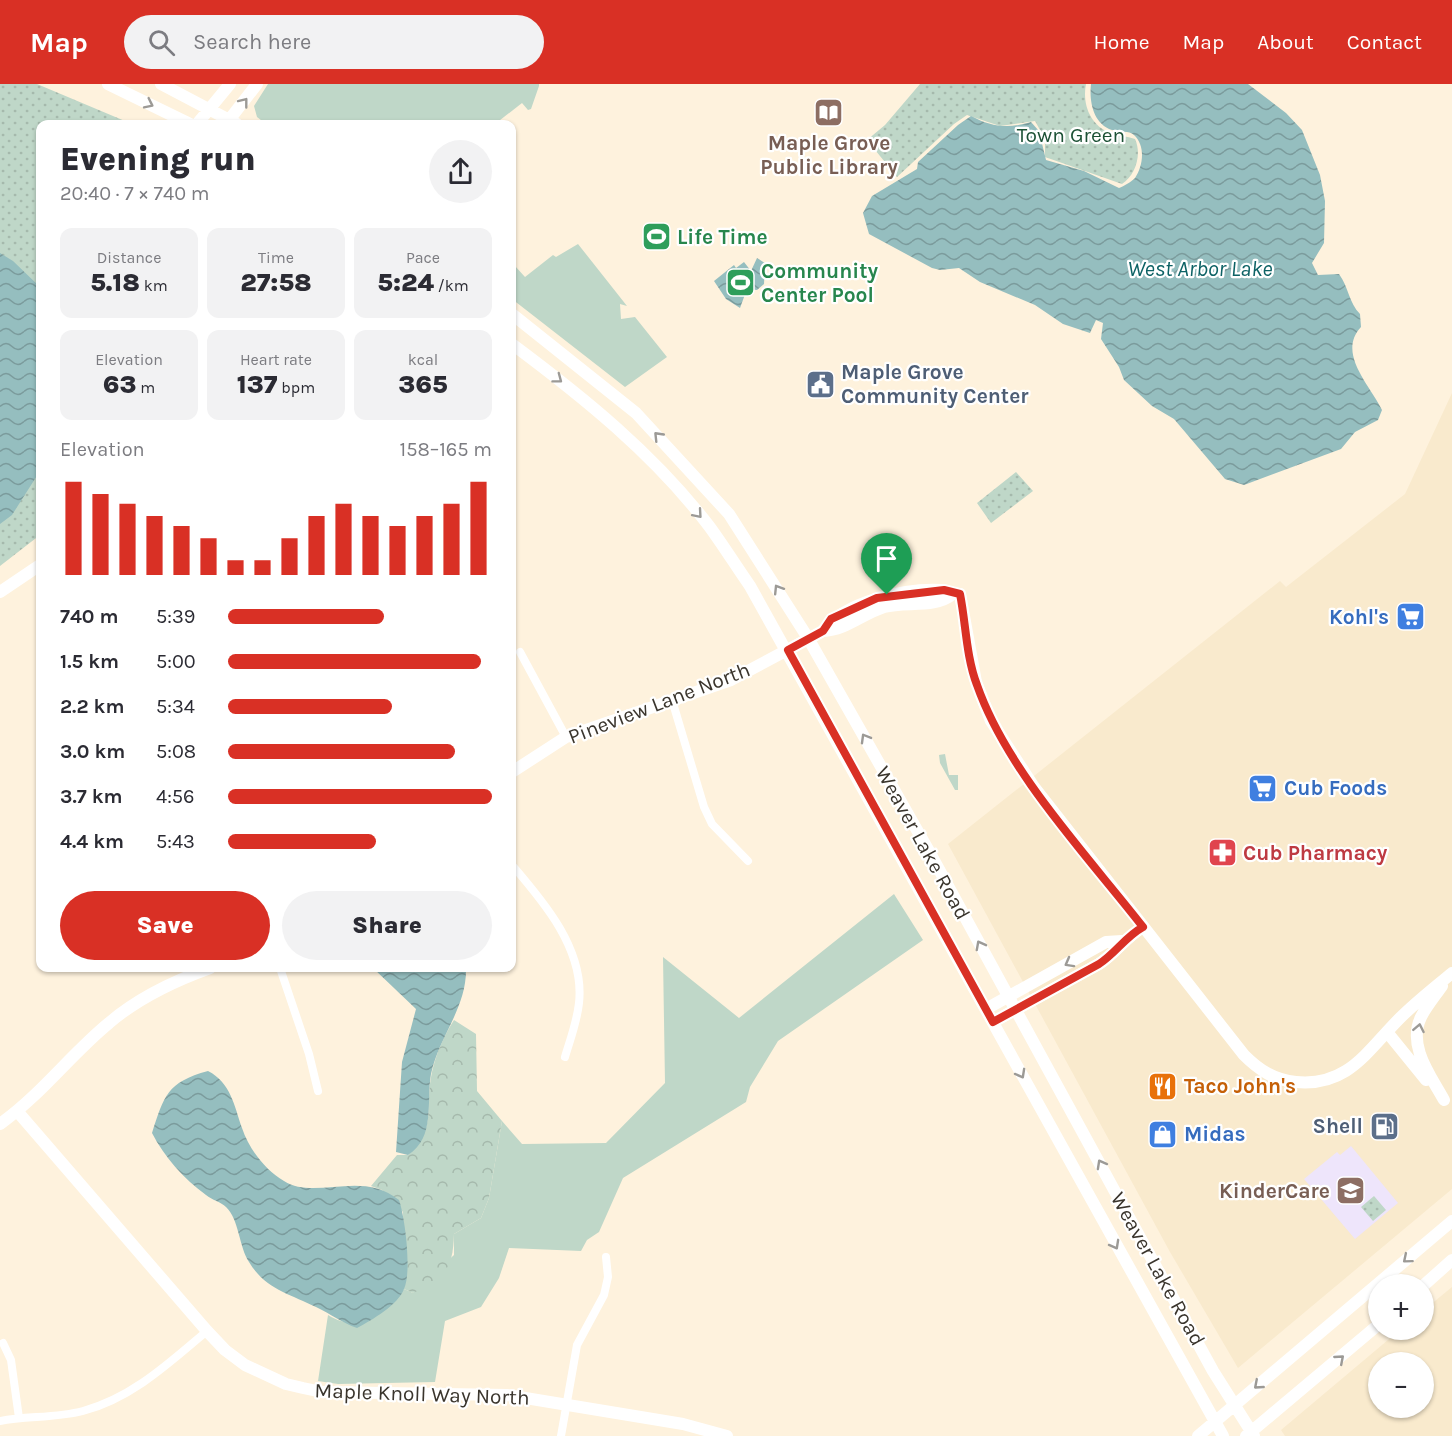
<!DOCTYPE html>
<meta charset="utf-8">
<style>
:root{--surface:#fff;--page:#f2f2f3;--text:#2b2b33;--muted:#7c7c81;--accent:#d93025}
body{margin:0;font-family:Karla,sans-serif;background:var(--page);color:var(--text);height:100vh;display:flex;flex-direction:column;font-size:22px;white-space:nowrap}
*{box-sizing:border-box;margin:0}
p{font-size:20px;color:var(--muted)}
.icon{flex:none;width:33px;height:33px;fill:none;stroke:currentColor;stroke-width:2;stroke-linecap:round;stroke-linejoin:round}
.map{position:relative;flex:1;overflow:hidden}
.drawer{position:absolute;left:36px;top:36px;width:480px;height:852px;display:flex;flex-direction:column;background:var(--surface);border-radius:12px;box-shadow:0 2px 4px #0004}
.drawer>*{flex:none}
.buttons{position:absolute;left:1368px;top:1190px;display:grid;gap:12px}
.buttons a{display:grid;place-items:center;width:66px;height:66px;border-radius:50%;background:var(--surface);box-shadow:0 2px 4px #0004;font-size:30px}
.pin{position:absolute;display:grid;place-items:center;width:51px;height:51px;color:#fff;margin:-62px -26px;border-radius:50% 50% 50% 0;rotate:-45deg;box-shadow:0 0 6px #0007}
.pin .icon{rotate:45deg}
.round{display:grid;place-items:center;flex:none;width:63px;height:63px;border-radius:32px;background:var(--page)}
.summary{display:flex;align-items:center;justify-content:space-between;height:102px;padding:0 24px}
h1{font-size:33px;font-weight:800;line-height:45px}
.stats{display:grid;grid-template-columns:repeat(3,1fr);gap:9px;height:102px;padding:6px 24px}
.stats div{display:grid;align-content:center;border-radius:12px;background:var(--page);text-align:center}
.stats b{font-size:26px;font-weight:800}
.stats small{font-size:16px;font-weight:400}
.stats p{font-size:16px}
.chart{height:168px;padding:12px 24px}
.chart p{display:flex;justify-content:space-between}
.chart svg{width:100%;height:108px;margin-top:6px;stroke:var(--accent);stroke-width:6}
.cta{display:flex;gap:12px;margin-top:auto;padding:12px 24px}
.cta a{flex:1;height:69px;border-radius:36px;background:var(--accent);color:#fff;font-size:24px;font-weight:800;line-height:69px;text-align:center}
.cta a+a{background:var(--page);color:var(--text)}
ul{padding:0 24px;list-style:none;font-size:20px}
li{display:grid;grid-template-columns:96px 72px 1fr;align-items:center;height:45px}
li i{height:15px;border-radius:8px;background:var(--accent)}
header{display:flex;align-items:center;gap:36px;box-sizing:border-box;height:84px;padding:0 30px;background:var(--accent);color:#fff}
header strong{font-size:28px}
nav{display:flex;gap:33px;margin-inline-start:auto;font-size:21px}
.search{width:420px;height:54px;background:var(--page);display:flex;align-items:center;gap:15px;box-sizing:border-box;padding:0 21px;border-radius:33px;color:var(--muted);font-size:22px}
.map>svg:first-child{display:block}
.built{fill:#f9eacd;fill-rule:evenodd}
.education{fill:#eee5fb}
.grass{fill:#bfd7c8}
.forest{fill:url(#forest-crowns)}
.park{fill:url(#park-dots)}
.water{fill:url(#water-waves)}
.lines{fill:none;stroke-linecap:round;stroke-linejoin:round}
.street{stroke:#fff;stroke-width:8}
.secondary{stroke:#fff;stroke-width:12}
.oneway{stroke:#9c9a96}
.route-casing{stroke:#fff;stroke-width:12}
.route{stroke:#d93025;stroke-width:8}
.labels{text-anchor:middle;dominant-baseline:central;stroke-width:4.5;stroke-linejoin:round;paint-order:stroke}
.park-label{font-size:21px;fill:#1c5135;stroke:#fff}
.education-label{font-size:21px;font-weight:bold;fill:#785e54;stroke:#fff}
.leisure-label{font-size:21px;font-weight:bold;fill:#27864d;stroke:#fff;text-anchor:start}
.service-label{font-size:21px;font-weight:bold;fill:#4e5e75;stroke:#fff;text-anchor:start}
.shop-label{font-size:21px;font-weight:bold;fill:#366cbe;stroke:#fff;text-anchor:start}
.street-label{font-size:21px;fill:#3a352d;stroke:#fff}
.health-label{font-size:21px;font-weight:bold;fill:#be3a42;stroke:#fff;text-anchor:start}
.food-label{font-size:21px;font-weight:bold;fill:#c56008;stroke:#fff;text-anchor:start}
.water-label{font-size:22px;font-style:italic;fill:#0d6265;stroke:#fff}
</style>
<header>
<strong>Map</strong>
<div class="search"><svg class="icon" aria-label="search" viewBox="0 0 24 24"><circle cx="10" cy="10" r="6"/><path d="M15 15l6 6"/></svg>Search here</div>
<nav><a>Home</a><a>Map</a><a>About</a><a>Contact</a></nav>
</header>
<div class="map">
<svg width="1452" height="1352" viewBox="0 0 1452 1352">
<defs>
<pattern id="forest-crowns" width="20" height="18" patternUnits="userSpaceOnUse" patternTransform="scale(1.5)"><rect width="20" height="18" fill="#bfd7c8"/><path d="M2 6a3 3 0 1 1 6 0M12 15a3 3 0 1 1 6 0" fill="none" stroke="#a5b9ac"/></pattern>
<pattern id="park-dots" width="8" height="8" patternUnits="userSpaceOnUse" patternTransform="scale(1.5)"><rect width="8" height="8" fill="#bfd7c8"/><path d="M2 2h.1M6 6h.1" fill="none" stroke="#a5b9ac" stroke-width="1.8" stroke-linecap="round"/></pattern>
<pattern id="water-waves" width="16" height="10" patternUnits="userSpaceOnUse" patternTransform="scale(1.5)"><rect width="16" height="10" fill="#95bebf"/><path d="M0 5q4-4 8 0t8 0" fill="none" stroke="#7b9b9c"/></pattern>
</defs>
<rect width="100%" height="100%" fill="#fef2dd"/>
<path class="built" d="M1452 309V1105L1238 1284 1170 1168 948 760 1280 497 1286 503 1405 410Z
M1452 1203V1352H1285L1281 1346 1401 1245H1424V1226ZM1378 1278H1424V1323H1378Z"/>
<path class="education" d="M1351 1062 1398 1119 1355 1155 1304 1095 1337 1068 1340 1071Z"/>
<path class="grass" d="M268 0H539V2L531 25 528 26 522 19 495 40H266L257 33 254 22Z
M578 160 627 222 620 220 621 235 635 233 667 273 625 303 512 215V185L515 182 525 193 553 171 556 173Z
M945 670 949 691H958V706H955L940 679 939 671Z
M894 810 923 856 778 957 750 1003 746 1018 623 1094 599 1148 587 1156 581 1167 509 1164 499 1194 481 1223 445 1237 435 1298 338 1300 318 1297 328 1231C360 1251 384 1230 404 1205L413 1209 454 1171V1150L481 1134 489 1114 502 1037 522 1060 606 1059 665 999 663 873 739 934Z"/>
<path class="forest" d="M454 936 476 950 477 1007 502 1037 489 1114 481 1134 454 1150C453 1185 445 1195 413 1209L404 1205 403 1128 382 1106 371 1102 397 1071H408C438 1042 424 1024 432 988 436 970 444 952 454 936Z"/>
<path class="park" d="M0 0H37L132 40H40V451L0 482Z
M920 0H1086C1082 20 1090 41 1110 49 1118 52 1127 52 1135 55 1142 70 1136 91 1122 100L1045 73V55L1035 37 1000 42 967 31 954 40 897 93 867 56 885 41Z
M1016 388 1033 407 991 439 977 419Z
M1374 1112 1386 1126 1373 1137 1361 1123Z"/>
<path class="water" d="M1091 0H1248L1286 29 1302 46 1320 91 1325 117 1324 159 1312 179 1318 191 1339 190C1349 204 1349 219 1360 230L1361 243C1337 269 1369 300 1382 326L1378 336 1355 348 1341 365 1244 401 1225 395 1174 335 1152 322 1124 296 1119 283 1101 255 1103 239 1096 236 1090 249 1063 240 1035 221 980 198 959 184 940 186 932 184 869 150 863 129 872 112 917 85 918 78 958 41 971 32C992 43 1008 45 1031 38L1039 47 1046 76 1084 87 1119 104C1124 102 1131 98 1135 94 1143 82 1146 62 1134 51 1129 46 1120 49 1112 46 1093 40 1089 17 1091 0Z
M0 169 13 177 40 203V387L12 431 0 440Z
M757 174 765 179 764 200 757 206 747 205 740 224 726 215 714 197 734 181 736 184 744 178 751 187Z
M373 884H466C467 924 439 952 431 990 426 1018 436 1053 408 1071L396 1068 402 978 416 925Z
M208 987C231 999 234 1021 242 1044 249 1065 265 1086 284 1097 316 1117 361 1085 399 1116 405 1133 412 1188 404 1205 398 1221 372 1236 357 1244 342 1239 331 1230 316 1223 290 1210 265 1205 249 1178 239 1163 239 1135 226 1123 221 1118 212 1116 206 1111 183 1094 165 1074 152 1049 164 1012 167 998 208 987Z"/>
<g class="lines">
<path class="street" d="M520 568 566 653
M672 616 704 723 712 740 748 777
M512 781C544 818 585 866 579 919 577 938 570 956 565 973
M280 884 309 970 318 1007
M3 1259 11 1276 19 1334
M0 1337C27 1332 56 1334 83 1327 132 1314 169 1279 207 1247
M561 1352 577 1261 604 1211 608 1193 606 1173"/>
<path class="secondary" d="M108 0 190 40
M161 0 237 40
M197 40 230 0
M226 40 257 0
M512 230 636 329 729 430 808 554 930 769 1213 1287 1254 1352
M512 260C583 313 654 370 709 442 723 461 736 482 750 502L1223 1352
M0 508 40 481
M823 547C845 517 906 504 942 506 949 507 953 510 960 510L976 598 991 637 1034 703 1244 971C1259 986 1274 996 1296 998 1348 1003 1367 967 1400 934 1416 918 1434 904 1452 889
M512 688 566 653 731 596 823 547C846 546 862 530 884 523 906 517 935 525 953 510
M1442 902C1435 912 1426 923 1421 933 1407 962 1431 992 1444 1016
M986 925 1106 858 1122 857
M993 938 1099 880C1116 869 1125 854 1143 843
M1387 948 1426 996
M17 1027 207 1247 225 1266 245 1281 286 1300 303 1304 322 1308 507 1311 683 1340 727 1352
M0 1040C41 1011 71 970 109 939 138 914 174 897 210 884
M1424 1201 1452 1176
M1198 1352 1452 1137
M1246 1352 1378 1241"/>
</g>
<defs><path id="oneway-chevron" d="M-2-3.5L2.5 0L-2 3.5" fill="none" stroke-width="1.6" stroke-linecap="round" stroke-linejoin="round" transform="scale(1.5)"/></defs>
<g class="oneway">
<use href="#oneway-chevron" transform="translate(244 18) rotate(-52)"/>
<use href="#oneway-chevron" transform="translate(149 20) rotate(26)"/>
<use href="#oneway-chevron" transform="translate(558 295) rotate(37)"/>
<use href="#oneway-chevron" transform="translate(658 352) rotate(-134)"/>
<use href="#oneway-chevron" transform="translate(698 430) rotate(49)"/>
<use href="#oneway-chevron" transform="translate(778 505) rotate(-122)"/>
<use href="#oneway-chevron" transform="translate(865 654) rotate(-120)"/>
<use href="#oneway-chevron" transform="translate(980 861) rotate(-118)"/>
<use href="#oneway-chevron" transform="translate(1069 879) rotate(151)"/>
<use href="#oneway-chevron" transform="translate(1419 944) rotate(-79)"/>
<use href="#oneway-chevron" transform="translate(1021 990) rotate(61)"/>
<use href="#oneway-chevron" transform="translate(1101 1080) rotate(-119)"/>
<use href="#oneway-chevron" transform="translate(1115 1161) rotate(61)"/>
<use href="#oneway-chevron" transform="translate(1407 1175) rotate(140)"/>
<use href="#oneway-chevron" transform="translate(1340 1275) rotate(-41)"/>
<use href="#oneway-chevron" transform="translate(1258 1301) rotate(139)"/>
</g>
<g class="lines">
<defs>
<path id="route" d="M944 506 960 510C966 540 966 572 977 601 1007 687 1086 770 1143 843 1125 853 1116 869 1099 880L993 938 788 566 823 547 831 535 877 514Z"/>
</defs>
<use href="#route" class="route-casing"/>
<use href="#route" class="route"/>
</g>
<defs>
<symbol id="library-square" viewBox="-11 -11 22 22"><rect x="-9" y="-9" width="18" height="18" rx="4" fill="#8d6e63" stroke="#fff"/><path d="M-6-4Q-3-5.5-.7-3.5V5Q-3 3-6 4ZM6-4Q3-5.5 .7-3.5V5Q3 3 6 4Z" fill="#fff"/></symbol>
<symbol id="stadium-square" viewBox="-11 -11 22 22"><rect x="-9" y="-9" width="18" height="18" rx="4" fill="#2e9e5b" stroke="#fff"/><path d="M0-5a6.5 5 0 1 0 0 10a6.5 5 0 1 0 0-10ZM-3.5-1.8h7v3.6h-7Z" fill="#fff"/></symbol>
<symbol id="civic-square" viewBox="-11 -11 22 22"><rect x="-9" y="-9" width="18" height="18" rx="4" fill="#5c6f8a" stroke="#fff"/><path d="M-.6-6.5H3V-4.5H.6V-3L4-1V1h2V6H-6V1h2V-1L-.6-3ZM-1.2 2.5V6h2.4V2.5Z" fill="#fff"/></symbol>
<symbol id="supermarket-square" viewBox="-11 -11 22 22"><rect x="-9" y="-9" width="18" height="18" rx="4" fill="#3f7fe0" stroke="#fff"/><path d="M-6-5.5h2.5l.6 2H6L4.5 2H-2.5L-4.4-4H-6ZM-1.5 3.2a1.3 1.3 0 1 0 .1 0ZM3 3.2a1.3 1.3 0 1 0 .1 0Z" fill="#fff"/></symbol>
<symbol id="pharmacy-square" viewBox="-11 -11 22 22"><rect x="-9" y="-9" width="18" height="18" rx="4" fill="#e0444e" stroke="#fff"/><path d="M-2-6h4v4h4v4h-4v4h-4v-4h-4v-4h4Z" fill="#fff"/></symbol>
<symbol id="restaurant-square" viewBox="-11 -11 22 22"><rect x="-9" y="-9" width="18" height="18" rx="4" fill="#e8710a" stroke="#fff"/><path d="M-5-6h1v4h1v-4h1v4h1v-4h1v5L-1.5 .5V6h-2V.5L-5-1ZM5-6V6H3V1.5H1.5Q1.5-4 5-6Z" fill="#fff"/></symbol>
<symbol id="fuel-square" viewBox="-11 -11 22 22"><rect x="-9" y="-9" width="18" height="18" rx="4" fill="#5c6f8a" stroke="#fff"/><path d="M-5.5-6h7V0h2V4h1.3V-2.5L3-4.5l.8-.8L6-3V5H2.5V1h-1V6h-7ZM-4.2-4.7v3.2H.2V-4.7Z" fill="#fff"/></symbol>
<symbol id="shop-square" viewBox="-11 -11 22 22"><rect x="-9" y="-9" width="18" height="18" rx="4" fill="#3f7fe0" stroke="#fff"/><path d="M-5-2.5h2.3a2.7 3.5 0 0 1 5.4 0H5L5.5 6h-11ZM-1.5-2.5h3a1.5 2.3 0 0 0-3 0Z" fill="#fff"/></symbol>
<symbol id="school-square" viewBox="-11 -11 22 22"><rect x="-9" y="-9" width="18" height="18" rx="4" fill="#8d6e63" stroke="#fff"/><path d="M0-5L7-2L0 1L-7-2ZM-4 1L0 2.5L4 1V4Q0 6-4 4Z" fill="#fff"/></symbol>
</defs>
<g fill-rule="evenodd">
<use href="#library-square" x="812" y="12" width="33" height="33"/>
<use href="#stadium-square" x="640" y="136" width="33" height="33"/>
<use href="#stadium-square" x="724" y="182" width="33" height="33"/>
<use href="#civic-square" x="804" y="284" width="33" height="33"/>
<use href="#supermarket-square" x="1394" y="516" width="33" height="33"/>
<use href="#supermarket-square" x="1246" y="688" width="33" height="33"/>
<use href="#pharmacy-square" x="1206" y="752" width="33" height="33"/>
<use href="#restaurant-square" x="1146" y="986" width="33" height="33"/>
<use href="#fuel-square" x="1368" y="1026" width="33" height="33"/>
<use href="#shop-square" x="1146" y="1034" width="33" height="33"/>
<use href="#school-square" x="1334" y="1090" width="33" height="33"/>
</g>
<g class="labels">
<g class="park-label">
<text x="1071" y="51">Town Green</text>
</g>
<g class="education-label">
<text x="829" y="59">Maple Grove<tspan x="829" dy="24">Public Library</tspan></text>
<text x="1330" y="1107" text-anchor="end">KinderCare</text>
</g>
<g class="leisure-label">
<text x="677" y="153">Life Time</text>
<text x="761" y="187">Community<tspan x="761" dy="24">Center Pool</tspan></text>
</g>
<g class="service-label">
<text x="841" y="288">Maple Grove<tspan x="841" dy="24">Community Center</tspan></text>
<text x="1363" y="1042" text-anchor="end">Shell</text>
</g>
<g class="shop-label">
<text x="1389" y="533" text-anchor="end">Kohl's</text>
<text x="1284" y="704">Cub Foods</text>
<text x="1184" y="1050">Midas</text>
</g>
<g class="street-label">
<text transform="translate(659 619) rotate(-21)">Pineview Lane North</text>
<text transform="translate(923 759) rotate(61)">Weaver Lake Road</text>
<text transform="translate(1158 1185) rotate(61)">Weaver Lake Road</text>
<text transform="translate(422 1310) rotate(2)">Maple Knoll Way North</text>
</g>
<g class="health-label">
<text x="1243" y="769">Cub Pharmacy</text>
</g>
<g class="food-label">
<text x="1184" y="1002">Taco John's</text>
</g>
<g class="water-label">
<text x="1200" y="185">West Arbor Lake</text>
</g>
</g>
</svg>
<div class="buttons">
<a>+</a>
<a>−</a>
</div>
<div class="pin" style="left:887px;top:511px;background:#1e9e55"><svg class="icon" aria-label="arrive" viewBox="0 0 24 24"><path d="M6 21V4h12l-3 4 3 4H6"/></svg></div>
<section class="drawer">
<div class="summary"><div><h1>Evening run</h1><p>20:40 · 7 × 740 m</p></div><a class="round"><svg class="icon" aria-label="share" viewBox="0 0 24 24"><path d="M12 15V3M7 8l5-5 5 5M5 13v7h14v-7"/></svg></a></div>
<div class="stats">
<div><p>Distance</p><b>5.18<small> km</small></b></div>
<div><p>Time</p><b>27:58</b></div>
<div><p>Pace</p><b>5:24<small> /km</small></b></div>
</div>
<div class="stats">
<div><p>Elevation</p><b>63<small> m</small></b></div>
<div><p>Heart rate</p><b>137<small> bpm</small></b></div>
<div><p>kcal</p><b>365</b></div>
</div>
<div class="chart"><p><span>Elevation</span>158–165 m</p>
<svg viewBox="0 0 160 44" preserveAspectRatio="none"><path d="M5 44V6M15 44V11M25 44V15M35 44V20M45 44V24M55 44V29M65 44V38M75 44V38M85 44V29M95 44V20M105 44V15M115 44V20M125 44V24M135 44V20M145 44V15M155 44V6"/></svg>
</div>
<ul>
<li><b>740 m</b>5:39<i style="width:59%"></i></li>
<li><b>1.5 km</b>5:00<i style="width:96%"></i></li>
<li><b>2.2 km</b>5:34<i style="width:62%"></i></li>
<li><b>3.0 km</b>5:08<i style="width:86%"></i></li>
<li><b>3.7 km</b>4:56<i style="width:100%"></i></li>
<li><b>4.4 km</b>5:43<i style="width:56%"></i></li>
</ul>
<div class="cta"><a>Save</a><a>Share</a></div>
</section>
</div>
